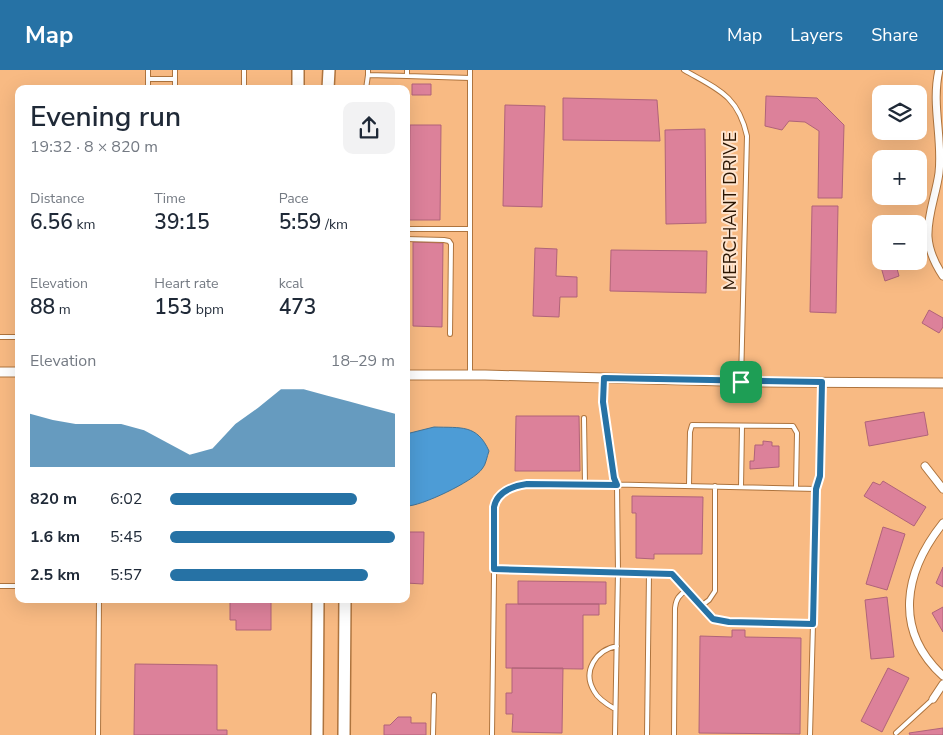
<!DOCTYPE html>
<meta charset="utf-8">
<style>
:root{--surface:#fff;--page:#f2f2f3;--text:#1f2937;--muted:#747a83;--accent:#2672a5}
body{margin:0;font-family:"Nunito Sans",sans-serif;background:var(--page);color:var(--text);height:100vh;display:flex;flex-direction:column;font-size:19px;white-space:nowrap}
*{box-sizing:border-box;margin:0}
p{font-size:16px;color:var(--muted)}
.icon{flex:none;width:28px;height:28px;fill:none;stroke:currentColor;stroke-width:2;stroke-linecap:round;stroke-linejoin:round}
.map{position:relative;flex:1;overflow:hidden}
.panel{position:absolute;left:15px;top:15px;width:395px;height:518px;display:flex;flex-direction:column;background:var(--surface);border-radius:10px;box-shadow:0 5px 20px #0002}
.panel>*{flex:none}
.fabs{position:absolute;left:872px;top:15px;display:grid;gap:10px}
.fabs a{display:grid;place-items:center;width:55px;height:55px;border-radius:10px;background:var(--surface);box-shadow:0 5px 20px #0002;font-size:25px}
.pin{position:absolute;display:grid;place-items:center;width:42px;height:42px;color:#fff;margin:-21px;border-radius:10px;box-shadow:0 2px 8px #0006}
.round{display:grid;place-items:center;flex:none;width:52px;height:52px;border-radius:10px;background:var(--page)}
.headline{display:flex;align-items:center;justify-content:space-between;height:85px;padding:0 15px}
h1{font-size:28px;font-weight:600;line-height:38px}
.metrics{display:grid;grid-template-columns:repeat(3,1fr);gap:8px;height:85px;padding:5px 15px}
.metrics div{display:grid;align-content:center}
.metrics b{font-size:21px;font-weight:600}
.metrics small{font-size:14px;font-weight:400}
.metrics p{font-size:14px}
.chart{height:140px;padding:10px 15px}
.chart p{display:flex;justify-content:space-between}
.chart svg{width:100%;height:90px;margin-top:5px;fill:var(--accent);opacity:.7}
ul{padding:0 15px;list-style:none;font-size:16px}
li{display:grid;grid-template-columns:80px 60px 1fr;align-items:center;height:38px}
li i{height:12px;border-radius:6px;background:var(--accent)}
header{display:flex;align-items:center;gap:30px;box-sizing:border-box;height:70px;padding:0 25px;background:var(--accent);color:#fff}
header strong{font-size:24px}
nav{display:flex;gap:28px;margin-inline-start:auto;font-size:18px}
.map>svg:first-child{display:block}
.water{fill:#4d9cd6;stroke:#427396}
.building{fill:#dc819a;stroke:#b06379}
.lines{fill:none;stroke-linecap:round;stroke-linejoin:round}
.service-casing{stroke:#ae743e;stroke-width:6}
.minor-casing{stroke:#ae743e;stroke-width:9}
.tertiary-casing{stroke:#ae743e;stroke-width:11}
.primary-casing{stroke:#ae743e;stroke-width:14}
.service{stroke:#fff;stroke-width:4}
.minor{stroke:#fff;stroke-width:7}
.tertiary{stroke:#fff;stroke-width:9}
.primary{stroke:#fff;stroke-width:11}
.route-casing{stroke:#fff;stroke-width:10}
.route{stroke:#2672a5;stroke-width:6}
.labels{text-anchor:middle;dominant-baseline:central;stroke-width:4;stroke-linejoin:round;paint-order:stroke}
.street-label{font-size:18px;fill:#2a1400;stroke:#fee4ce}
</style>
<header>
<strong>Map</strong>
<nav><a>Map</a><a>Layers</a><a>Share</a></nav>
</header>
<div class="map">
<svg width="943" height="665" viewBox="0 0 943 665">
<rect width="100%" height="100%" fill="#f8ba83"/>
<path class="water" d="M434 357C461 358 477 354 489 381 487 386 486 395 482 399 474 411 420 437 406 436V364Z"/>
<path class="building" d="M412 14H431V25H412Z
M766 26 817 28 844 55 842 128H818L819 61 805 52 789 51 782 60 765 56Z
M563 28 657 30 660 71 563 70Z
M505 35 545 36 542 137 503 136Z
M410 55H441L440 150H409Z
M705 59 706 153 666 154 665 60Z
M812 136H838L836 243 810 242Z
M413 172 443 173 442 257 413 256Z
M535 178 557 179 556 206 577 207V227H560L559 247 533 246Z
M611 180 707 181 706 223 610 221Z
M879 190 898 191 899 194 896 195 899 206 885 211Z
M929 240 943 248V257L939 263 922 253Z
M924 342 928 365 869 376 865 352Z
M516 346H579L580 401H515Z
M763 371 772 372V376H779V397L750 399V391H754L755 375H763Z
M883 411 926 437 914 456 864 426 873 412 880 415Z
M632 426 703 427 702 484H654V489L636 488V443H632Z
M883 457 905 464 887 520 866 514Z
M406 462H424L423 514 406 513Z
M943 497V517L936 513Z
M518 511 606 512V534H518Z
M887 527 894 587 871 589 865 530Z
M239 529H265L264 532H271V560H236V550H230V532H239Z
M506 534H599V545H583V599L506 598Z
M943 537V562L932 543Z
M732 560H745V567L801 568 800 664 699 663 700 566 732 567Z
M135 594 217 595V660H227V665H134Z
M512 598H563L562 663 512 662 513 644H506V623H512Z
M888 598 909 608 882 662 861 651Z
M398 647H411V653H426V665H384V655H390Z
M943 658V665H910L909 663Z"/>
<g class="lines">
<defs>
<path id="service" d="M368 0V5L407 6
M407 0V6L470 8
M684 0C717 19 738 25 747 66L741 312
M148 9H175
M148 19V0
M175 19V0
M244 19V0
M366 19 368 5
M406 159H469
M406 169 444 170 449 171 451 174 450 264
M0 267H19
M470 305V0
M604 309V337L614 408 617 415 618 502 615 665
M584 348 585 414
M689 415 690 362 692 355 793 356 797 363 796 418
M741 417 742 356
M494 499 672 504 713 549 729 553 813 554 816 419
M0 516H19
M701 536 709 530 715 521V416
M615 639C608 635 598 629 594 621 582 601 596 580 617 576
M896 663 933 629
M98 665 99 529
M433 665 434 625
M492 665 495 430C505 421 514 416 527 414H594L816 419 820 406 822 312
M647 665 649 503
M674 665 675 538C676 529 679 525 687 520
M810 665 813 554"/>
<path id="minor" d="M939 0C931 35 943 68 939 103 936 125 927 145 928 167 929 182 935 194 943 206
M925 396 943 419
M943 453C904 502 893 560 943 606
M933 629 943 614"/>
<path id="tertiary" d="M0 302H19
M406 305H485L763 312 943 313"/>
<path id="primary" d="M298 0V19
M328 19 329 0
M317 665 318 529
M344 665 345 529"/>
</defs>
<use href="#service" class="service-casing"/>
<use href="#minor" class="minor-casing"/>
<use href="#tertiary" class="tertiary-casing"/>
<use href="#primary" class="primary-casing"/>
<use href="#service" class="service"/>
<use href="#minor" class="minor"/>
<use href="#tertiary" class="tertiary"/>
<use href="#primary" class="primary"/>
</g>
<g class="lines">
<defs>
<path id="route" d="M604 308 822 312 820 406 816 419 813 554 729 552 713 549 672 504 494 499V437C497 422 513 416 527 414L617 415 614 408 603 332Z"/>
</defs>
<use href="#route" class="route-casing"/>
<use href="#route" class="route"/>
</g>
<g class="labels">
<g class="street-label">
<text transform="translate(730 141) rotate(-90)">MERCHANT DRIVE</text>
</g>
</g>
</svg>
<div class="fabs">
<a><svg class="icon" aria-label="layers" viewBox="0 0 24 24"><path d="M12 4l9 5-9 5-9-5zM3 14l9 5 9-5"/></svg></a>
<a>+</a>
<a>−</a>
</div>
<div class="pin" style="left:741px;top:312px;background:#1e9e55"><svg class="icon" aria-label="arrive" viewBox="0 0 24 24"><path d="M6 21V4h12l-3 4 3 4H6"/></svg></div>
<section class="panel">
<div class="headline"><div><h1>Evening run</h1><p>19:32 · 8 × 820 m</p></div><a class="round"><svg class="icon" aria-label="share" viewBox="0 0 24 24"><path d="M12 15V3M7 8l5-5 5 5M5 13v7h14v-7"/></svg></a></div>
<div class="metrics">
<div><p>Distance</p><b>6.56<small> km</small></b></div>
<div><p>Time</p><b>39:15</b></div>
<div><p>Pace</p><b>5:59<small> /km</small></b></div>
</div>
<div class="metrics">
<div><p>Elevation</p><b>88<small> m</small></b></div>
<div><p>Heart rate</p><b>153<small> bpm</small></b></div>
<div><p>kcal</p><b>473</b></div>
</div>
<div class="chart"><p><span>Elevation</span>18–29 m</p>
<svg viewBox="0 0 160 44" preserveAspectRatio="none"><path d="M0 44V18L10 21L20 23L30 23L40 23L50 26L60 32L70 38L80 35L90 23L100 15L110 6L120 6L130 9L140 12L150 15L160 18V44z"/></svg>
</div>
<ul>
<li><b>820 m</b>6:02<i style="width:83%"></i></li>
<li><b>1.6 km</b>5:45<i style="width:100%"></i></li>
<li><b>2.5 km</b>5:57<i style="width:88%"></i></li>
</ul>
</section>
</div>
